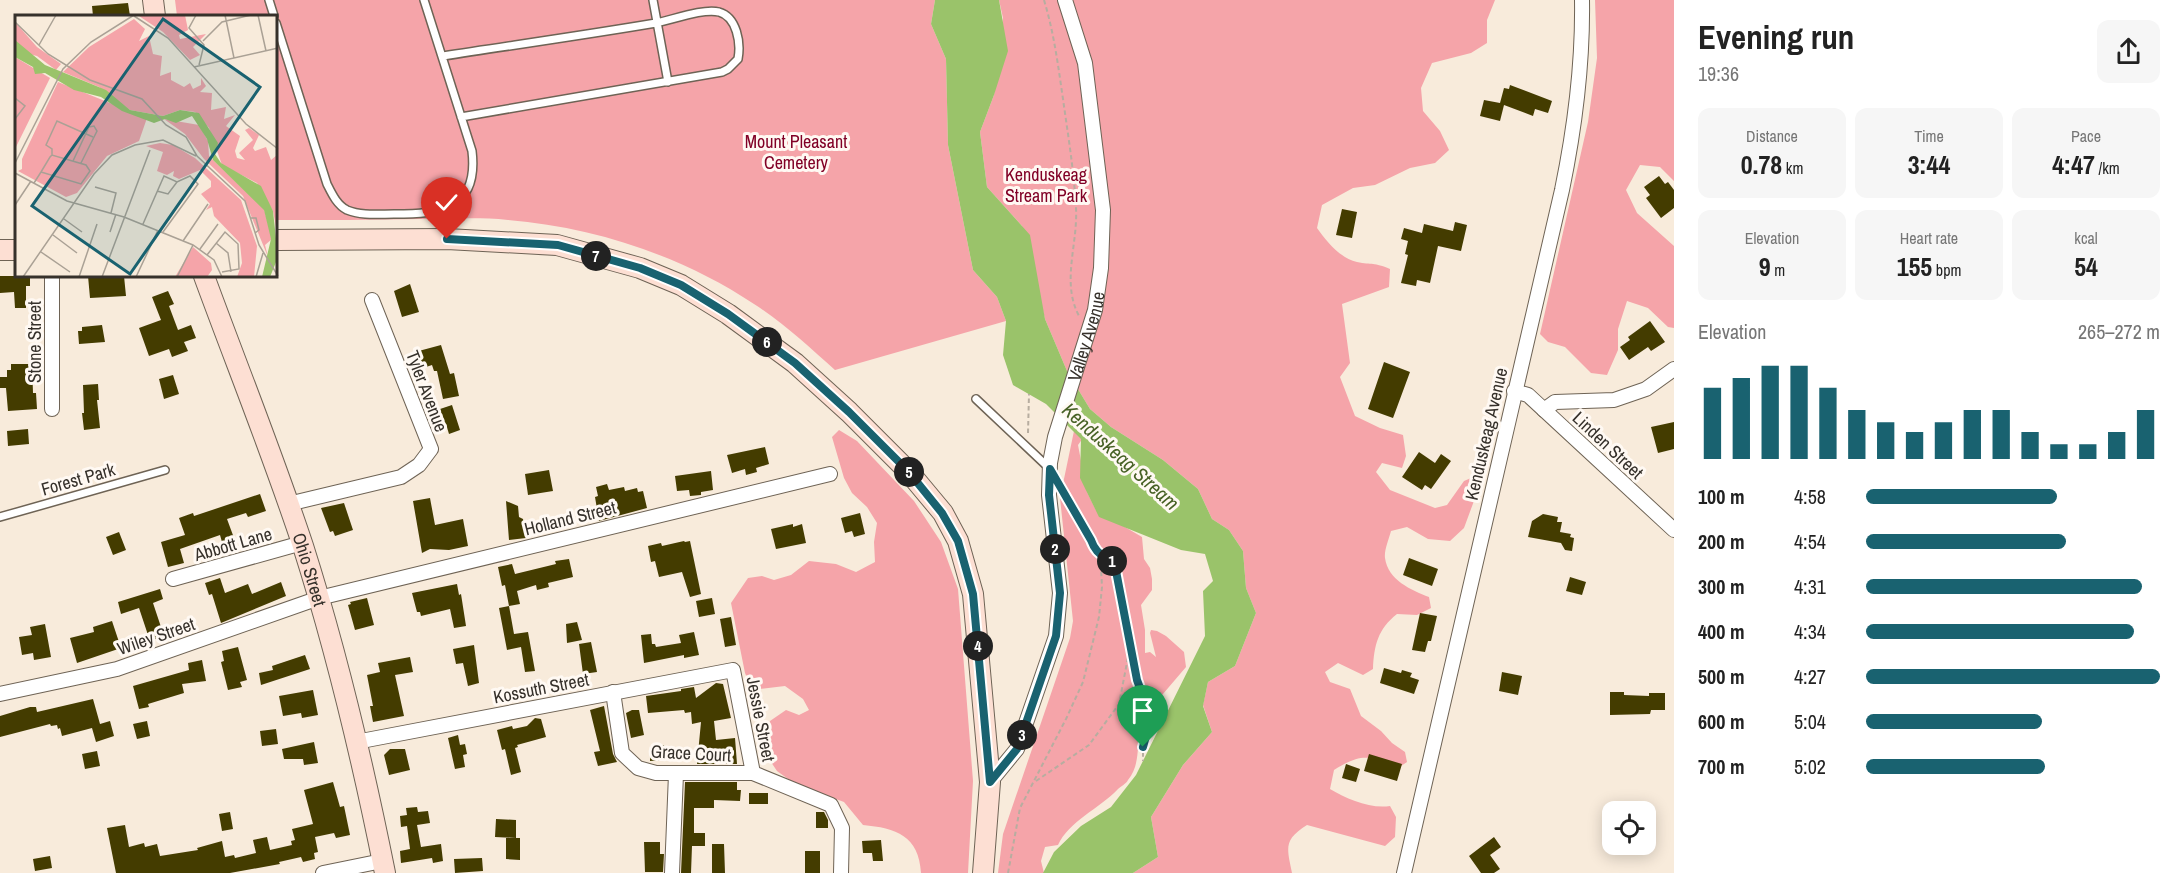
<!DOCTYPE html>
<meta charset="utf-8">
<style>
:root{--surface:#fff;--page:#f6f6f6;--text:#222;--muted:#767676;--accent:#196270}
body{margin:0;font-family:"Archivo Narrow",sans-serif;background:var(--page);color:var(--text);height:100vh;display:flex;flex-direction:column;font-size:22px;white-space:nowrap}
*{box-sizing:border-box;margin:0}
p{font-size:20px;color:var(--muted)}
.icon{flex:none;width:33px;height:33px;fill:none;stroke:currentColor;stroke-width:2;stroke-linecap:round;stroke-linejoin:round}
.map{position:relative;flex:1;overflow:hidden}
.drawer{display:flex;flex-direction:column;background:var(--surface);width:510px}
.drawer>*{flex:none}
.controls{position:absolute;left:1602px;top:801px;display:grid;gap:12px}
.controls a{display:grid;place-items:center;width:54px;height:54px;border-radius:12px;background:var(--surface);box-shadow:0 3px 15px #0003;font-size:30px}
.pin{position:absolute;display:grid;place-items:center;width:51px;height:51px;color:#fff;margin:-62px -26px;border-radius:50% 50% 50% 0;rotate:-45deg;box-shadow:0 0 6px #0007}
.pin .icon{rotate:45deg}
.km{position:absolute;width:30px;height:30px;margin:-15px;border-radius:50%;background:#222;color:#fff;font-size:16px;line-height:30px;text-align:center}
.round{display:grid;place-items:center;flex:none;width:63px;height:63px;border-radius:12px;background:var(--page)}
.headline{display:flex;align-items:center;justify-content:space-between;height:102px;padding:0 24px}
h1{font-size:33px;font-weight:700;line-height:45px}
.figures{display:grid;grid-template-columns:repeat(3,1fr);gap:9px;height:102px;padding:6px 24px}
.figures div{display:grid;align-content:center;border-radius:12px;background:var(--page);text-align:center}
.figures b{font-size:26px;font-weight:700}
.figures small{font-size:16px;font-weight:400}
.figures p{font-size:16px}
.chart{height:168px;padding:12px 24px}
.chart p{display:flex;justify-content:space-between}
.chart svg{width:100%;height:108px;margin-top:6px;stroke:var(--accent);stroke-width:6}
ul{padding:0 24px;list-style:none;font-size:20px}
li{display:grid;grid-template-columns:96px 72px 1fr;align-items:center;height:45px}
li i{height:15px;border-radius:8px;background:var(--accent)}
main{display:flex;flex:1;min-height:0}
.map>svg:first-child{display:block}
.green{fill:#f5a4a9}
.water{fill:#9ac36a}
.building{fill:#443c00}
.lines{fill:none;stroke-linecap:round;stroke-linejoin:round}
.lane-casing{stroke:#6e6355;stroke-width:10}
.street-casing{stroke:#6e6355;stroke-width:16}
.secondary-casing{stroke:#6e6355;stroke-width:22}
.path{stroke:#b7ada0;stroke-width:2;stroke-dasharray:4.5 3;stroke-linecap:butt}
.lane{stroke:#fff;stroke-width:7}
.street{stroke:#fff;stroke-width:14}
.secondary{stroke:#fddfd3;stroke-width:20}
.route-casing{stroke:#fff;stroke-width:12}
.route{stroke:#196270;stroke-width:8}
.labels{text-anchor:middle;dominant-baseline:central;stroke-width:6;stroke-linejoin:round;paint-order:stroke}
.park-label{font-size:18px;fill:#810026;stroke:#fff9f3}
.street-label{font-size:18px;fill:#36312b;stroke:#fff9f3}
.water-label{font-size:20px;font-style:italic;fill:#476125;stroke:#fff9f3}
.inset-road{fill:none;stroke:#aaa195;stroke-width:1.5}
.view{fill:#196270;fill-opacity:0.15;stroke:#196270;stroke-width:3}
.inset-edge{fill:none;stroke:#36312b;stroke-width:3}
</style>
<main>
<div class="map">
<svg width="1674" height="873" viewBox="0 0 1674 873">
<rect width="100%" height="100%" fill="#f8ebdb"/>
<path class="green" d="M175 0H935L931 24 946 59 948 145 973 270 997 297 1006 321 835 370C809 347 784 323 754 304 682 256 594 227 508 220 479 217 450 219 421 219 373 220 324 220 276 220V16H177Z
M999 0H1495L1487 20V43L1471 53 1432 63 1421 88 1423 111 1440 131 1449 150 1435 163 1410 168 1375 185 1353 188 1322 205 1317 228C1326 241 1340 258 1357 262 1372 265 1374 262 1390 269L1389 287 1342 304 1350 363 1340 377 1355 416 1380 428 1403 435 1406 456 1402 468 1382 463 1376 472 1390 490 1435 508 1447 505 1464 481 1478 475V490L1464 528 1450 541 1428 539 1407 527 1391 531C1389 539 1384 550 1385 558 1388 580 1411 590 1429 597L1431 608 1417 615 1397 614C1378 629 1374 645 1373 669L1363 675 1338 663 1325 672 1330 682 1350 689 1361 716 1381 731 1392 743 1405 752 1407 762 1398 768C1370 755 1361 753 1334 770L1330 789C1347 799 1370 809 1390 806L1396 817 1395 837 1385 846 1307 825C1283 840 1287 848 1292 873H1133L1158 857 1151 817 1183 765 1212 732 1203 705 1208 682 1235 666 1256 613 1246 588 1243 551 1229 530 1212 519 1198 489 1163 460 1111 427 1090 409 1067 371 1045 319 1022 226 987 187 980 132 994 95 1003 18Z
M1595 0H1674V181L1660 167 1640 165 1626 190 1637 213 1674 246V328L1668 327 1648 308 1627 301 1618 329V350L1607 375 1591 373 1565 347 1548 342 1540 334 1588 122 1597 58Z
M839 430 857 441 914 501 941 542 958 589 973 781 968 873H921C919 836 896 828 863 825L844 802 795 784 777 771 767 756 763 736 770 721 786 710 799 715 809 710 803 699 785 686 759 689 749 682 745 673 731 603 748 578 762 576 774 580 791 575 809 561 836 564 856 572 875 562 874 542 877 523 867 507 852 493 844 478 832 437Z
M1074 431 1083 438 1078 445 1087 492 1096 510 1142 537 1144 559 1150 568 1152 579V590L1141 605 1145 630V653L1150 652 1156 657 1150 633 1151 630 1157 631 1166 636 1184 652 1186 667 1151 708C1148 716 1143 719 1141 727 1136 745 1141 764 1128 780 1126 784 1121 786 1118 789 1099 809 1069 821 1058 845L1045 847 1041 861 1044 873H998L1003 834 1070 638 1073 621 1060 498Z"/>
<path class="water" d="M935 0H999L1008 51 994 95 980 132 987 187 1030 235 1045 319 1067 371 1090 409 1111 427 1163 460 1198 489 1212 519 1229 530 1243 551 1246 588 1256 613 1235 666 1208 682 1203 706 1212 732 1183 765 1151 817 1158 857 1133 873H1043L1054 852 1081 826 1111 807 1136 775 1205 636 1203 591 1213 581 1205 554 1181 550 1099 517 1080 478 1081 439 1046 404 1013 385 1003 355 1006 321 997 297 973 270 948 145 946 59 931 24Z"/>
<path class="building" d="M128 3 130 16H93L92 6Z
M1510 85 1552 101 1548 113 1535 109 1533 116 1504 105 1500 121 1480 116 1484 100 1500 103 1504 88 1509 89Z
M1659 176 1665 184 1668 182 1674 190V208L1661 218 1646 198 1650 195 1644 187Z
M1342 209 1357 212 1352 238 1336 235Z
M1455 222 1467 225 1461 251 1438 246 1430 283 1417 280 1416 286 1401 283 1408 255 1405 254 1408 241 1401 239 1404 228 1422 233 1424 224 1453 231Z
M0 276H30V286H26V308H15L14 292 0 293Z
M88 276H124L126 296 90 298Z
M410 284 419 312 402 317 394 291Z
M168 291 174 304 169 306 178 330 191 325 196 338 184 342 188 351 172 357 169 349 149 356 139 328 161 320 152 297Z
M1650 321 1665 342 1651 351 1648 347 1629 360 1620 347 1630 340 1628 337Z
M102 325 105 342 79 344 78 331H82V327Z
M441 345 450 374 454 373 459 396 443 399 437 371H434L432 365 420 369 415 352Z
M1384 362 1410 372 1393 418 1368 409Z
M11 364H32L33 393H36L37 409 8 411 6 388H0V377H7V370H11Z
M173 375 179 394 164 399 159 379Z
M98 384 99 400H97L100 428 84 430 82 413H84L83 385Z
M452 405 460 430 449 434 446 424 442 426 437 410Z
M1674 422V449L1658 453 1651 427Z
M28 429 29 444 8 446 7 431Z
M765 447 769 464 756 468 757 472 746 475 745 469 732 473 727 455Z
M1419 452 1435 463 1441 454 1451 461 1431 489 1425 485 1422 490 1402 477Z
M549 470 553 491 528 495 525 474Z
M711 471 713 490 701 492V495L690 496 689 490 677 491 675 476Z
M607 484 609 490 624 487 625 491 637 488 638 492 643 491 647 508 599 521 595 497 598 496 596 487Z
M260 494 266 511 248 517 246 513 227 519 234 538 222 542 220 535 180 549 184 563 168 567 161 542 185 535 179 518 193 513 194 516Z
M430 498 435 525 463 519 468 546 449 550 430 549 422 553 413 501Z
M506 501 518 506 519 517 523 519 526 538 509 540Z
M344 503 353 530 335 536 333 531 330 532 321 508Z
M860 513 865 534 854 537 852 531 845 533 841 518Z
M1543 514 1558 517 1557 522H1562L1560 532 1571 534 1570 537 1574 538 1572 551 1565 550 1561 543 1528 537 1532 521Z
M793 524V527L802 524 806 543 776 549 771 529Z
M119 532 126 550 113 555 106 537Z
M684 541 685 542 690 541 701 594 690 597 682 572 659 577 655 561 651 562 648 546 661 543 662 546Z
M1409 558 1438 569 1432 586 1403 575Z
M569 559 573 577 548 583 549 587 537 590 536 585 517 591 520 604 509 606 505 585 502 586 498 567 512 564 515 574 556 564 555 561Z
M1570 577 1586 582 1582 595 1566 591Z
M220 578 225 593 248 584 252 594 281 582 286 596 221 623 212 594 209 595 205 583Z
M457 584 459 595 461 594 466 626 454 628 450 609 421 616 420 612H417L412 593Z
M160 589 163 599 153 603 164 636 150 641 139 608 121 614 118 602Z
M367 598 374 625 355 630 348 605 351 604 350 602Z
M712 598 715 614 699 617 696 601Z
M509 606 514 634 528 632 535 671 525 672 521 647 507 650 499 608Z
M1420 613 1437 616 1431 641H1428L1425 652 1412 650Z
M731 617 736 645 725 647 720 619Z
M112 621 121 648 77 663 70 638 94 632 93 627Z
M577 622 582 640 567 643 566 624Z
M45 624 51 657 34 660 33 653 22 655 19 637 32 635 30 627Z
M694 632 699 655 684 658V655L644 663 641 635 651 634 652 644H655L656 647 681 643 679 635Z
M591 642 597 672 583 674 579 644Z
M474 645 479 683 468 686 463 663 456 664 453 649Z
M238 647 247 680 240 682 242 687 228 690 221 662 224 661 222 651Z
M305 655 310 669 261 685 259 673 273 670 272 666Z
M410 657 413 672 395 675 404 716 373 722 370 706H373L367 675 380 672 378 663Z
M202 660 206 681 182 684 184 693 148 704 149 707 139 709 133 686 189 670 188 663Z
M1384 668 1401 673 1402 670 1412 673 1410 677 1419 680 1414 694 1380 683Z
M1502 672 1522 676 1518 695 1499 691Z
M716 683 723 684 731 718 714 721 716 740 735 738 737 764H697L701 722 692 724 691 712 685 713 684 710 648 713 646 696 681 691V689L694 687 696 698Z
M313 690 318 715 302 718 301 713 283 716 279 696Z
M1610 692H1624V695L1649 696V693H1665V710H1651L1650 714 1610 715Z
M93 699 100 724 110 721 114 736 96 742 92 728 62 736 60 728 58 729 57 725 51 726 50 724 0 737V716L30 707H36L37 712Z
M604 706 613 754 617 762 598 766 594 752 600 751 590 710Z
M632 710H639L644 735 631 738 626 713Z
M535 718 541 719 546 737 517 745 518 747 515 748 521 772 511 775 505 749 502 750 497 730 512 726 513 729 527 726Z
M147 721 150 736 137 739 133 724Z
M276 729 278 744 262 746 260 731Z
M458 735 460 745 465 744 467 754 463 755 465 767 455 769 448 738Z
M314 742 318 763 304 765 303 759H284L282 749Z
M664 745 665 760 650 761V746Z
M390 749H405L410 770 389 775 384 755Z
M97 751 100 766 85 769 82 754Z
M1369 754 1402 764 1397 781 1364 771Z
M1346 764 1360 769 1356 782 1342 778Z
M333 782 340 807 344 806 350 835 336 838 334 833 315 837 318 852 314 853 315 859 303 862 301 857 279 862 280 864 230 873H116L107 828 125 825 129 847 144 843 145 847 157 844 160 856 198 850 197 848 222 841 225 857 234 855 235 858 256 853 253 840 267 837 270 850 292 845 291 841 295 840 292 829 313 824 304 790Z
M685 782H737V790H741L740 801 714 800V808H694V833H705V846H692L691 873H681Z
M749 793H768V804H749Z
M417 807 418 812 428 811 430 823 417 825 421 847 441 844 443 861 433 863 432 858 401 863 400 851 410 849 407 826 401 827 400 816 407 815 406 808Z
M230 812 233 829 222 831 219 814Z
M816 812H824L828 820V828H816Z
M496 819 516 820V838L495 837Z
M1494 837 1501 847 1490 855 1500 869 1494 873H1481L1469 856Z
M506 838H520V860L506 859Z
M881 840 883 861H873L872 853H863L862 841Z
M644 842H660V854H664L663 872H645Z
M712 844H724L725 873H712Z
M805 851H820V873H805Z
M50 856 52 868 35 871 33 859Z
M482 858 483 871 455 873 454 859Z"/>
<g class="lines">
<defs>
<path id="lane" d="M269 0 274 16
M653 0 668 82
M276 23 327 184C332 194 337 205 347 210 361 216 379 214 394 214 440 214 479 210 472 151L424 0
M443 56C514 45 585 35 656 23 672 20 703 8 719 12 737 17 741 43 738 59L728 69 722 72 461 117
M976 399 1048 467
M0 517 165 470"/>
<g id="street">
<path d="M1514 391 1528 395 1674 530"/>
<path d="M52 409V276"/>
<path d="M1544 410 1555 402 1614 400 1646 389 1674 369"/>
<path d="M288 504 401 477 419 465 431 449 372 300"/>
<path d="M173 579 302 543"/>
<path d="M613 692 622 753 638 768 656 773H753"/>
<path d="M0 694 117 669 319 598 830 474"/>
<path d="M356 742 733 670 753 773 831 805 842 828 841 873"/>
<path id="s1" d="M990 782 1017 749 1056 636 1060 593 1049 495 1050 463 1055 437 1095 310 1101 268 1103 210 1085 63 1065 0"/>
<path d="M323 873 382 861"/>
<path d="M672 873 676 774"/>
<path d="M1404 873 1562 190C1575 127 1583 65 1582 0"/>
</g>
<g id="secondary">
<path d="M153 0 155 16"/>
<path d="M276 240 447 239 557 245 640 268 681 285 728 314 795 363 849 412 908 471 943 513 958 541 973 594 990 782 983 873"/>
<path d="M0 250H16"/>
<path id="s2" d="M204 276C237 366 273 455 303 546 337 653 363 763 385 873"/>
</g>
</defs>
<use href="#lane" class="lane-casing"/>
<use href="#street" class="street-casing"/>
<use href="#secondary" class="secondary-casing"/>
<path class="path" d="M1044 0C1054 33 1058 65 1063 99 1068 135 1074 171 1076 208 1078 245 1061 282 1079 316
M1028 433 1029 394
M1095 551 1113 562 1116 571 1137 680 1151 718 1143 747V761
M1036 781 1089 745 1119 704 1129 652
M1008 873 1020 808 1066 719 1083 682 1099 617 1102 587 1101 567 1091 540 1063 492"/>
<use href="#lane" class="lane"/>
<use href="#street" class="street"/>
<use href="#secondary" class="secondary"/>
</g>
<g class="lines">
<defs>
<path id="route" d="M447 239 558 245 640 268 681 285 728 314 795 363 849 412 908 471 942 513 958 541 973 594 990 782 1017 749 1056 636 1060 593 1049 495 1050 469 1091 540C1098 560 1109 553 1116 571L1137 680 1151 718 1143 747"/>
</defs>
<use href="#route" class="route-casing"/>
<use href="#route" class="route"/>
</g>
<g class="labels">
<g class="park-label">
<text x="796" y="141">Mount Pleasant<tspan x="796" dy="21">Cemetery</tspan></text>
<text x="1046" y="174">Kenduskeag<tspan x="1046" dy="21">Stream Park</tspan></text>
</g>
<g class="street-label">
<text stroke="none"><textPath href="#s1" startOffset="468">Valley Avenue</textPath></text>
<text transform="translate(34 342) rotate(-90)">Stone Street</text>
<text transform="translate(427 391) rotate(69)">Tyler Avenue</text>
<text transform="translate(1486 434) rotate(-77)">Kenduskeag Avenue</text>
<text transform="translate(1608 445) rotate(43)">Linden Street</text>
<text transform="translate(78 479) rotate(-16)">Forest Park</text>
<text transform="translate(570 518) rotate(-14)">Holland Street</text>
<text transform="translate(233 544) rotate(-16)">Abbott Lane</text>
<text stroke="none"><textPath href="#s2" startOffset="312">Ohio Street</textPath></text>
<text transform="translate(156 636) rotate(-19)">Wiley Street</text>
<text transform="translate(541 688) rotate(-11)">Kossuth Street</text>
<text transform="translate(761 719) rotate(79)">Jessie Street</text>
<text transform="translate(691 753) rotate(3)">Grace Court</text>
</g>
<g class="water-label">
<text transform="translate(1121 456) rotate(42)">Kenduskeag Stream</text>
</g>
</g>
<g transform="translate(15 15)">
<rect width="262" height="262" fill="#f8ebdb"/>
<path d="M170 0 173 15 164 20 165 24 191 19 178 32 185 40 175 45 148 17 124 1ZM119 4 130 14 124 26 134 21 138 39 147 41 145 61 156 57V65L169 72 175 68 178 74 186 70V63L191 71 185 77 197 78 196 95 211 92 209 104 220 100 211 111 225 121 220 136 222 143 230 145 224 138 238 125 230 115 234 113 244 120 238 133 240 136 251 132 256 145 262 140V217L258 196 242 168 207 150 194 113 180 97 165 95 148 101 115 95 84 72 48 57 74 32ZM0 7 22 32 46 49 41 55 22 41 10 38 0 25ZM0 42 35 63 0 134ZM43 67 132 103 124 126 92 141 62 178 51 182 3 156 7 154V144ZM149 104 184 110 193 126 194 141 249 194 257 224 250 230 253 242 228 181 189 144 170 119ZM145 128 158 130 180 143 226 185 242 231 239 262H222L227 248 225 228 199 201 197 192 191 195 195 189 186 179 196 172V166L185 155 164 164 158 161 159 156 152 160 142 156 148 137 131 131ZM178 232 196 248 197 255 192 262H160Z" fill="#f5a4a9"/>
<path d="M0 25 30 50 91 75 115 95 148 101 165 95 184 98 203 128 200 139 206 148 246 171 258 196 263 242 255 262H247L256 224 249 195 198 145 192 124 177 101 161 108 150 104 139 108 107 96 86 82 59 75 30 58 20 59 18 52 0 42Z" fill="#9ac36a"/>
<path class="inset-road" d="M181 0 174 13 189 30 184 50M210 0 219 43M243 0 251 36M119 1 153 23 231 109 263 134M0 7 33 39 75 65 127 84 151 110 171 122 182 141 230 186 244 230 263 261M188 26 207 7 236 0M24 30 41 0M179 52 263 33M0 83 10 91 0 104M37 141V134L31 130 42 106 78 122M58 146 74 112 79 111 82 116 66 148M0 148 48 54 76 27 119 0M0 158 52 186 109 202 178 230 199 245 207 262M19 168 26 157 35 142 37 140 71 150 75 156 66 169 26 157M80 172 101 178 96 198M142 176 153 179 162 167M0 190 16 166M236 203H241L244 215 240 218M49 204 67 217M128 209 149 161 162 167 175 161 183 169 148 217M95 217 101 199M38 220 62 238M168 226 193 189M201 228 213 238 216 257M185 234 203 209M26 237 55 257M192 240 210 217 223 229 224 254 207 257M8 262 79 159 97 140 120 130 148 125 181 141M64 262 82 209M87 262 135 135M121 262 143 215M162 262 178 230M241 262 248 238"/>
<path class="view" d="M148 4 245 72 115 259 17 191Z"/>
<rect width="262" height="262" class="inset-edge"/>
</g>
</svg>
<div class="controls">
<a><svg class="icon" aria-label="locate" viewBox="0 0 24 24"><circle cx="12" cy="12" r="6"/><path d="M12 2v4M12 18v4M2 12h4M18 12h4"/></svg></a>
</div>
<div class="pin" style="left:1143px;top:747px;background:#1e9e55"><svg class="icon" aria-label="arrive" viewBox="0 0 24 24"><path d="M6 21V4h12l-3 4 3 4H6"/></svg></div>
<div class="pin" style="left:447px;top:239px;background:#d93025"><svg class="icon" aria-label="check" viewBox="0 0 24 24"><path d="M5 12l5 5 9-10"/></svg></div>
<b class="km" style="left:1112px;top:561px">1</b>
<b class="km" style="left:1055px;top:549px">2</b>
<b class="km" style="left:1022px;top:735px">3</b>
<b class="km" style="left:978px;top:646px">4</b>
<b class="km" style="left:909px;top:472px">5</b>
<b class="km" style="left:767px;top:342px">6</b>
<b class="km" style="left:596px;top:256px">7</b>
</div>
<section class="drawer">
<div class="headline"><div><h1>Evening run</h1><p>19:36</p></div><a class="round"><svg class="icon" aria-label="share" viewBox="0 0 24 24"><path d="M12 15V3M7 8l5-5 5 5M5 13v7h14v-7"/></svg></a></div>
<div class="figures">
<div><p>Distance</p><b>0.78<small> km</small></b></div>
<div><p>Time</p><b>3:44</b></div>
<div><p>Pace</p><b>4:47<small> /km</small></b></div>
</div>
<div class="figures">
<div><p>Elevation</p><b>9<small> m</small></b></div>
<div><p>Heart rate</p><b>155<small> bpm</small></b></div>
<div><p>kcal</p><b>54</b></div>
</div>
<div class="chart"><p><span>Elevation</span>265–272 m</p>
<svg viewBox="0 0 160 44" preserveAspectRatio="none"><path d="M5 44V15M15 44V11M25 44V6M35 44V6M45 44V15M55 44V24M65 44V29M75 44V33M85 44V29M95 44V24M105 44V24M115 44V33M125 44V38M135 44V38M145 44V33M155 44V24"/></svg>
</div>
<ul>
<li><b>100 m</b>4:58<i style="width:65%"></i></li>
<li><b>200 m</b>4:54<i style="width:68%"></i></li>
<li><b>300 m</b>4:31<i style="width:94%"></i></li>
<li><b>400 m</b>4:34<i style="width:91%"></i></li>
<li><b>500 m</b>4:27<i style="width:100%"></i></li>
<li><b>600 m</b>5:04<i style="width:60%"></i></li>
<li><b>700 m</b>5:02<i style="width:61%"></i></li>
</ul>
</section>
</main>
